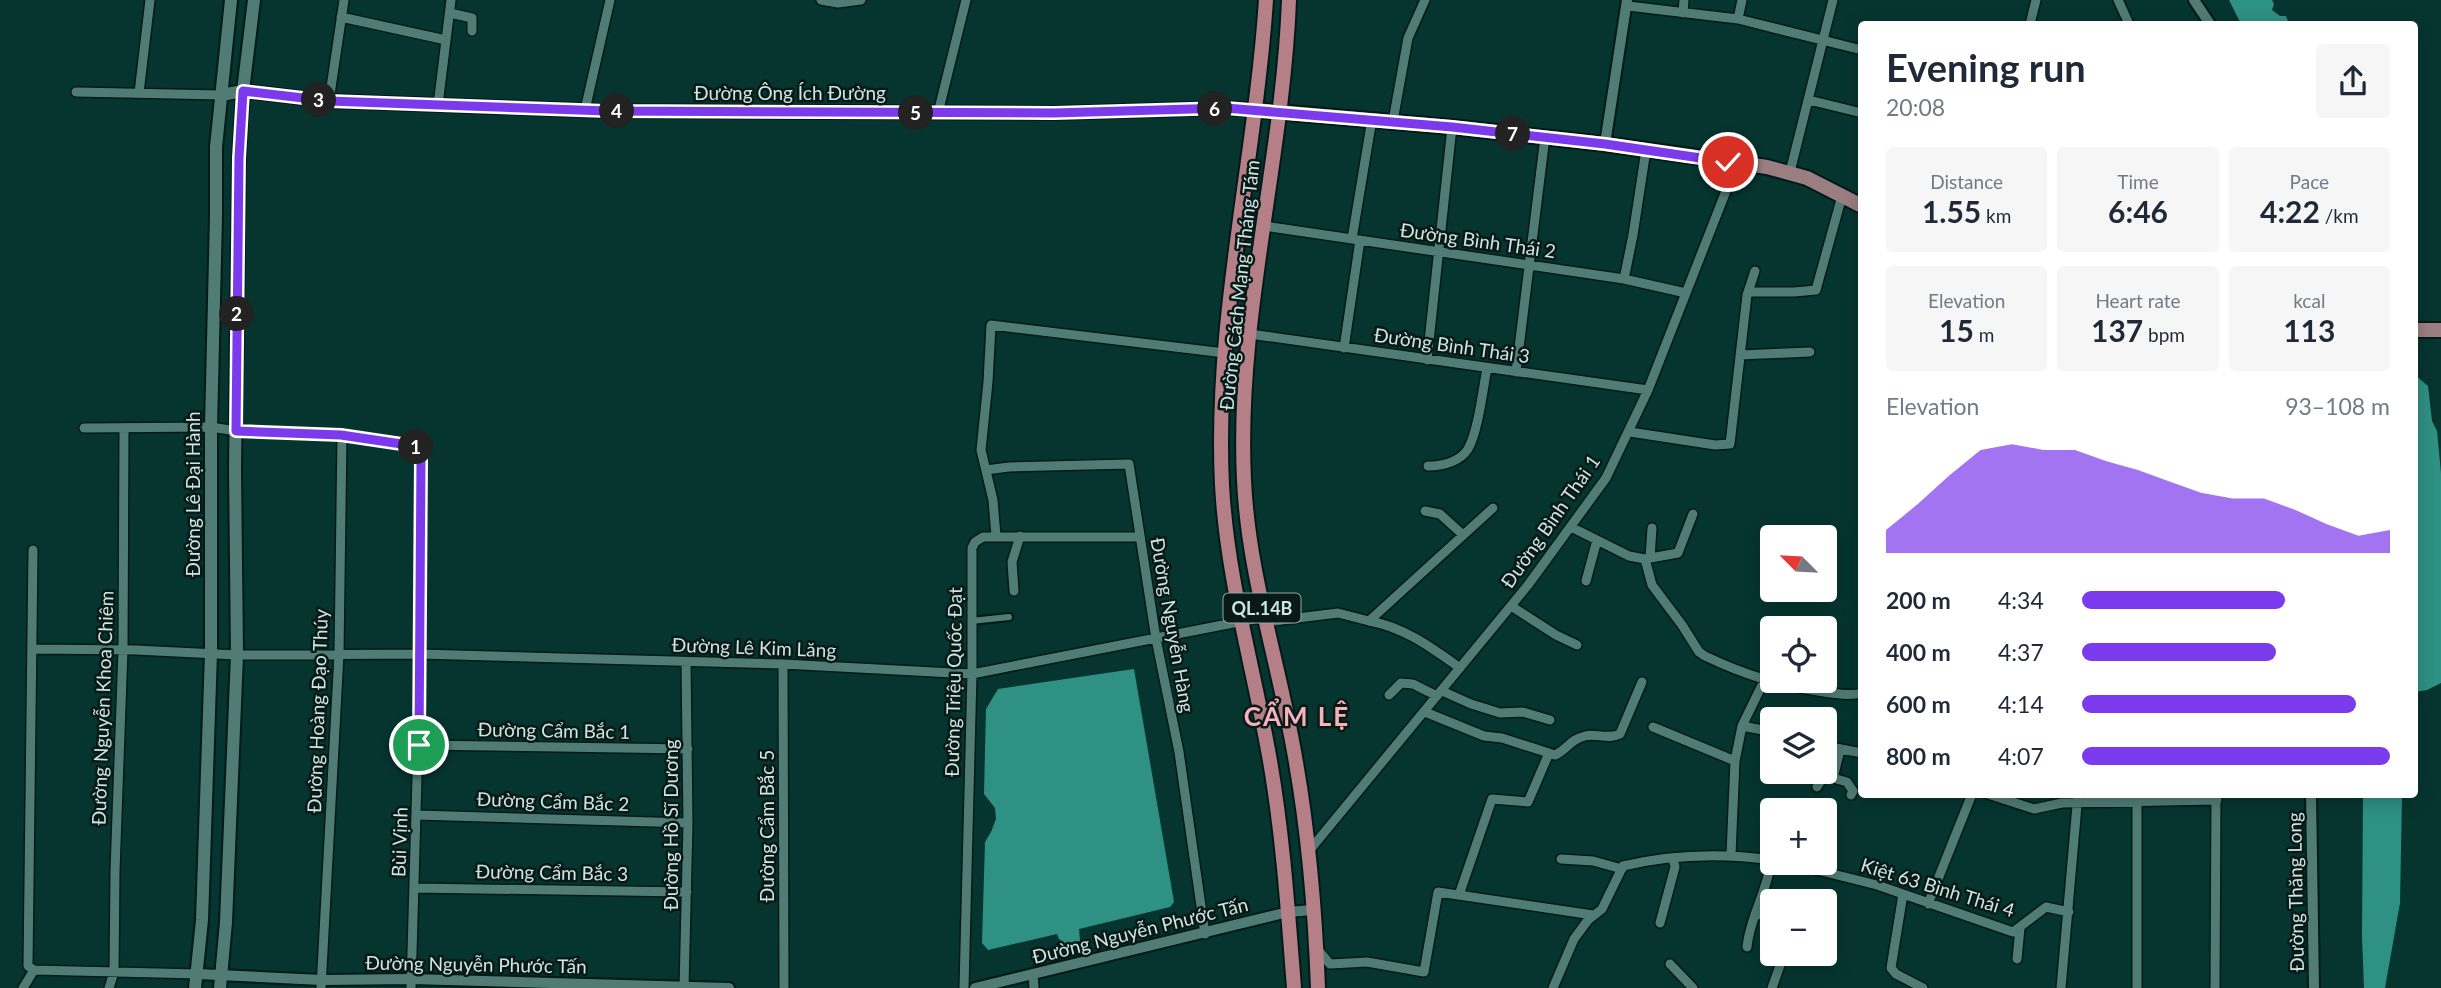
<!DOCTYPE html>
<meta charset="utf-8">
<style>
:root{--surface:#fff;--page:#f6f6f7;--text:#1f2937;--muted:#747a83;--accent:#7c3aed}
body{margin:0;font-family:Lato,sans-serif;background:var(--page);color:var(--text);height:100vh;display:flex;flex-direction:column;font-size:26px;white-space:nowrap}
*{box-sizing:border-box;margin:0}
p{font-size:23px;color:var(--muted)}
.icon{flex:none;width:38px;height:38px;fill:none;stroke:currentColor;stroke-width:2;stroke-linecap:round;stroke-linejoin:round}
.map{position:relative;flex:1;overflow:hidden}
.side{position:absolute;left:1858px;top:21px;width:560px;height:777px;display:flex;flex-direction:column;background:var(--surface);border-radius:7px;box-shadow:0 4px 18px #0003}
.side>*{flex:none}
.needle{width:46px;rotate:294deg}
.tools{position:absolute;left:1760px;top:525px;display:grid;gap:14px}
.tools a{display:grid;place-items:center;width:77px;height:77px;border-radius:7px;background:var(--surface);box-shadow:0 4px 18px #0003;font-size:35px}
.pin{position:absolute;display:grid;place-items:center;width:60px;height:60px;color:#fff;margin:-30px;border:4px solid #fff;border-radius:50%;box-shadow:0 2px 7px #0007}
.km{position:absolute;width:35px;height:35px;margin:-18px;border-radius:50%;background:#222;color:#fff;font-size:19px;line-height:35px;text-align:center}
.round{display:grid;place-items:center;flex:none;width:74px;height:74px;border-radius:7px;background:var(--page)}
.summary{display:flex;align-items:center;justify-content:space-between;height:119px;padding:0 28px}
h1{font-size:38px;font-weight:700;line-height:52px}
.metrics{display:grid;grid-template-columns:repeat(3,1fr);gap:10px;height:119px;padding:7px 28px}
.metrics div{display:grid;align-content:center;border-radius:7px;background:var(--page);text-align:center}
.metrics b{font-size:30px;font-weight:700}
.metrics small{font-size:19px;font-weight:400}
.metrics p{font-size:19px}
.chart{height:196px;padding:14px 28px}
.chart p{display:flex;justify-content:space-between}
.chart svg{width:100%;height:126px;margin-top:7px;fill:var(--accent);opacity:.7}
ul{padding:0 28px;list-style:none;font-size:23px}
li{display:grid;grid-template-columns:112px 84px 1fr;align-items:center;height:52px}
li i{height:18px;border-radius:9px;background:var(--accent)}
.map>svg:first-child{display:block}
.water{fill:#2f9084}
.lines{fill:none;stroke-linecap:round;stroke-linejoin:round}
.pedestrian-casing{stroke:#001b17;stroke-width:10}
.minor-casing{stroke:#001b17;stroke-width:12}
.tertiary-casing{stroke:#001b17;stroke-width:14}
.secondary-casing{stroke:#001b17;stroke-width:16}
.primary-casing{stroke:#001b17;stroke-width:18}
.trunk-casing{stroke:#001b17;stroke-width:18}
.pedestrian{stroke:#517c75;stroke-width:6}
.minor{stroke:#517c75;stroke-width:9}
.tertiary{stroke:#517c75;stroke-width:10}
.secondary{stroke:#517c75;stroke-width:12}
.primary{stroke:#9b7e82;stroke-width:14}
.trunk{stroke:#b47f86;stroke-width:14}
.route-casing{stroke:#fff;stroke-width:14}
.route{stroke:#7c3aed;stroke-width:9}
.labels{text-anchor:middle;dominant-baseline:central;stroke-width:5;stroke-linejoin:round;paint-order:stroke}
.shield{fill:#081917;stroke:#93a8a4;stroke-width:2}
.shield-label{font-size:18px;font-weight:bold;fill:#cfe5e1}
.street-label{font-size:19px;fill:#cfe5e1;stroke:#081917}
.district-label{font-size:26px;font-weight:bold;letter-spacing:2px;fill:#f6b1b9;stroke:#081917}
</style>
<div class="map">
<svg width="2441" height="988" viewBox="0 0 2441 988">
<rect width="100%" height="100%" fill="#063530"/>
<path class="water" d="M2229 0H2272L2274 4 2272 10 2280 16H2286L2289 24H2241Z
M2415 375 2428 386 2432 421 2437 431 2441 473V683L2427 690 2415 692Z
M1134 669 1174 902 1170 907 1079 929 1080 941 1066 944 1059 939 1057 934 988 950 982 943 985 842 991 832 996 819 995 808 984 794 986 709 998 689Z
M2363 795H2402L2400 903 2385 988H2364L2362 937Z"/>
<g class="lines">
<defs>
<path id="pedestrian" d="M971 621 1009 617"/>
<path id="minor" d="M821 0 838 3 861 0
M2118 0 2129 24
M1628 6 1738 19 1862 50
M450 13 472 18V31
M1683 13 1684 0
M341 17 446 40
M1738 19 1742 0
M2030 24 2036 0
M76 92 221 95
M139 93 150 0
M1809 100 1862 113
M329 101 344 0
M438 105 451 0
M585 110 610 0
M938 113 966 0
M1393 121 1408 38 1425 0
M1790 172 1833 0
M1264 226 1624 279 1686 293
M1352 239 1372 119
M1624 279 1633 235 1646 150
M1749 292H1794L1816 290 1842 196
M1250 334 1648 390
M1344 348 1360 240
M1740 355 1810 352
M1427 360 1452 127
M1516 372 1545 137
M84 428 211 427 236 431 342 435 415 446 421 458 420 671 411 988
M1630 432 1715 445 1730 444 1747 295 1755 271
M1428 466C1442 466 1460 462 1468 449 1478 432 1483 389 1487 368
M986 470 1009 467 1129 464 1156 639 1179 752 1205 934
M1425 511 1440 514 1463 535
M1571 527 1629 556 1645 559 1652 585 1682 625 1699 652 1705 656C1745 675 1780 686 1824 692 1837 694 1850 696 1862 693
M996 536 993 500 981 450 988 382 991 325 1225 353
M33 550 28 966 34 970 198 974
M1650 558 1652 528
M1645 559 1678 553 1693 514
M1586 581 1597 540
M1014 591 1012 562 1020 536
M1511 606 1556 635 1577 645
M1369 621C1404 627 1432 648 1460 668
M1265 622 1338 613 1369 621 1493 508
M33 649 136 650 237 655 420 654 783 664 972 674 1264 617
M783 664 784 988
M1442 691 1471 704 1500 713 1523 712 1550 720
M1389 695 1401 683 1413 684 1437 696
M1425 712 1484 736 1502 738 1555 755C1567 750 1569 740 1585 736 1597 733 1608 740 1620 734L1642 682
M1742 726 1773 732
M1653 727 1735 761
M419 745 688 749
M1825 746 1862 753
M1833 778 1847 782 1853 791 1851 795
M1817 787 1823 777 1833 778 1840 750
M1988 794 2034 809 2062 803 2217 800
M417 815 688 823
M1309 851 1528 585 1606 478 1648 390 1737 163
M1731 854 1735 761 1742 726 1764 681
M1561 859 1593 861 1622 869
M1789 863 1877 885 2013 932 2046 907 2069 912
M415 888 687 892
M1903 894 1891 968 1896 974 1923 988
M1459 895 1492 799 1528 802 1549 753
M1928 904 1972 794
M1755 914 1773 917
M1660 923 1675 867 1673 858
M1747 947C1750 916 1768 891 1771 860
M1318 950 1330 964 1367 962 1424 972 1438 892 1593 915
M2017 959 2020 928
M1670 964 1693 988
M1033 974 1034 988
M23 988 34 970
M109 988 114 972 115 871 123 650 124 428
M321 988 339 654 342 435
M684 988 688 823 686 662
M964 988 972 674V548L975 542 983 537H1139
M1553 988 1574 939 1588 920 1602 909 1623 866C1673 854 1722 853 1773 860
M1772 988 1784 954
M2061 988 2078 794
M2137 988V794
M2215 988 2216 794"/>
<path id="tertiary" d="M2194 0 2210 24
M1605 144 1627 0
M2311 794 2314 988
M198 974 322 980 411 979 729 988
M975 988 1288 912 1313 910"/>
<path id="secondary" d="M221 95 243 91 329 101 606 111 1054 113 1226 108 1254 110
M195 988 202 920 211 653V427L216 216V147L231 0
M220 988 226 922 237 655 235 469 239 158 243 91 254 0"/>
<path id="primary" d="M1254 110 1452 127 1605 144 1767 167 1807 178 1862 206
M2415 330H2441"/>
<path id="trunk" d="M1266 0C1255 162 1214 322 1222 485 1227 579 1254 669 1270 761 1283 836 1288 912 1294 988
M1289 0C1283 160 1236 319 1244 480 1248 571 1277 657 1293 746 1308 826 1315 907 1318 988"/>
</defs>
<use href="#pedestrian" class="pedestrian-casing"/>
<use href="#minor" class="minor-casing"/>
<use href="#tertiary" class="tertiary-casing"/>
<use href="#secondary" class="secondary-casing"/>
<use href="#primary" class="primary-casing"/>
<use href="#trunk" class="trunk-casing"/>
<use href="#pedestrian" class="pedestrian"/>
<use href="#minor" class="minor"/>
<use href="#tertiary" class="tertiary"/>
<use href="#secondary" class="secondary"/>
<use href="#primary" class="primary"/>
<use href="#trunk" class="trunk"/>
</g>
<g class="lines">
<defs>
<path id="route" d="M419 745 421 458 415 446 341 435 236 431 239 158 243 91 329 101 607 111 1054 113 1226 108 1452 127 1605 144 1728 162"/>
</defs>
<use href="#route" class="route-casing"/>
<use href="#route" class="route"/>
</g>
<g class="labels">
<rect class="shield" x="1223.5" y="593.5" width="77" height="29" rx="5"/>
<g class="shield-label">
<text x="1262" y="608">QL.14B</text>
</g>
<g class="street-label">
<text x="790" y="92">Đường Ông Ích Đường</text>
<text transform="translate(1478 240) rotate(8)">Đường Bình Thái 2</text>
<text transform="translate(1239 285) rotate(-84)">Đường Cách Mạng Tháng Tám</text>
<text transform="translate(1452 345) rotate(8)">Đường Bình Thái 3</text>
<text transform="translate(192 494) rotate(-90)">Đường Lê Đại Hành</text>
<text transform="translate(1550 521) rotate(-55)">Đường Bình Thái 1</text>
<text transform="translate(1173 625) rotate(80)">Đường Nguyễn Hàng</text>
<text transform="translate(754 647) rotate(2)">Đường Lê Kim Lăng</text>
<text transform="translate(953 682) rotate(-89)">Đường Triệu Quốc Đạt</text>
<text transform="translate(102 708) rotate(-88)">Đường Nguyễn Khoa Chiêm</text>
<text transform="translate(317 711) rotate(-88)">Đường Hoàng Đạo Thúy</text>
<text transform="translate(554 730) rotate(1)">Đường Cẩm Bắc 1</text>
<text transform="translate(553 801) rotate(2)">Đường Cẩm Bắc 2</text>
<text transform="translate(670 825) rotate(-90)">Đường Hồ Sĩ Dương</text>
<text transform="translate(766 826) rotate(-90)">Đường Cẩm Bắc 5</text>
<text transform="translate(399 842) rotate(-88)">Bùi Vịnh</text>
<text transform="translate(552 872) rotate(1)">Đường Cẩm Bắc 3</text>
<text transform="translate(1938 887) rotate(17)">Kiệt 63 Bình Thái 4</text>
<text transform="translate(2295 892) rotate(-91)">Đường Thăng Long</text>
<text transform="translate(1140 930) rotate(-14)">Đường Nguyễn Phước Tấn</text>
<text transform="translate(476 964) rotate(1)">Đường Nguyễn Phước Tấn</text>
</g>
<g class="district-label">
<text x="1297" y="716">CẨM LỆ</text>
</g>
</g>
</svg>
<div class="tools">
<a><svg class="needle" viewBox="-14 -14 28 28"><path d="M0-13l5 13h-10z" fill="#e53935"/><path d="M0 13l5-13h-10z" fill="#747a83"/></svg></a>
<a><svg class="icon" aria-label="locate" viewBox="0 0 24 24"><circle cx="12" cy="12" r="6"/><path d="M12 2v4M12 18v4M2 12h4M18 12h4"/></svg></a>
<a><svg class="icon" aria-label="layers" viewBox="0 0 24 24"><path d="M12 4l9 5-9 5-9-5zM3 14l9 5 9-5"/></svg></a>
<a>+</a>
<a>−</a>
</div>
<div class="pin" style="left:419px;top:745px;background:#1e9e55"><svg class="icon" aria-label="arrive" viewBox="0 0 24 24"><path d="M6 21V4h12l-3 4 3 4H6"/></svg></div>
<div class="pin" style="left:1728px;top:162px;background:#d93025"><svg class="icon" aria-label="check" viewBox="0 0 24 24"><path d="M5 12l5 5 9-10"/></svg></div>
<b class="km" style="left:416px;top:447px">1</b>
<b class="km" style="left:237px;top:314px">2</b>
<b class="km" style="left:319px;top:100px">3</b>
<b class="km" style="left:617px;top:111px">4</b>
<b class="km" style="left:916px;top:113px">5</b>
<b class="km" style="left:1215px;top:109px">6</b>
<b class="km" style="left:1513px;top:134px">7</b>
<section class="side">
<div class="summary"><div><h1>Evening run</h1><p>20:08</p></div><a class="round"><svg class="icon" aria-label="share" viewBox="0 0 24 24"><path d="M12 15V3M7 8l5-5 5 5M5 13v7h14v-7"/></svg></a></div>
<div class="metrics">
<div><p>Distance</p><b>1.55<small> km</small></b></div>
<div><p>Time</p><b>6:46</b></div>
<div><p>Pace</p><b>4:22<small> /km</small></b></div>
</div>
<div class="metrics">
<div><p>Elevation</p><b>15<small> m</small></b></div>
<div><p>Heart rate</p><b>137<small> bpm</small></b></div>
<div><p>kcal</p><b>113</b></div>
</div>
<div class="chart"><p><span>Elevation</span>93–108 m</p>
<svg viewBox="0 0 160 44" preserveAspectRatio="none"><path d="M0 44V36L10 27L20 17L30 8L40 6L50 8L60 8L70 12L80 15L90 19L100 23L110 25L120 25L130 29L140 34L150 38L160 36V44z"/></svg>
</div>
<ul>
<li><b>200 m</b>4:34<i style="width:66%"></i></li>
<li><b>400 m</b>4:37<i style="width:63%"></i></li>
<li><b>600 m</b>4:14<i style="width:89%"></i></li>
<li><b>800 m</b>4:07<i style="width:100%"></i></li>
</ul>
</section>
</div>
